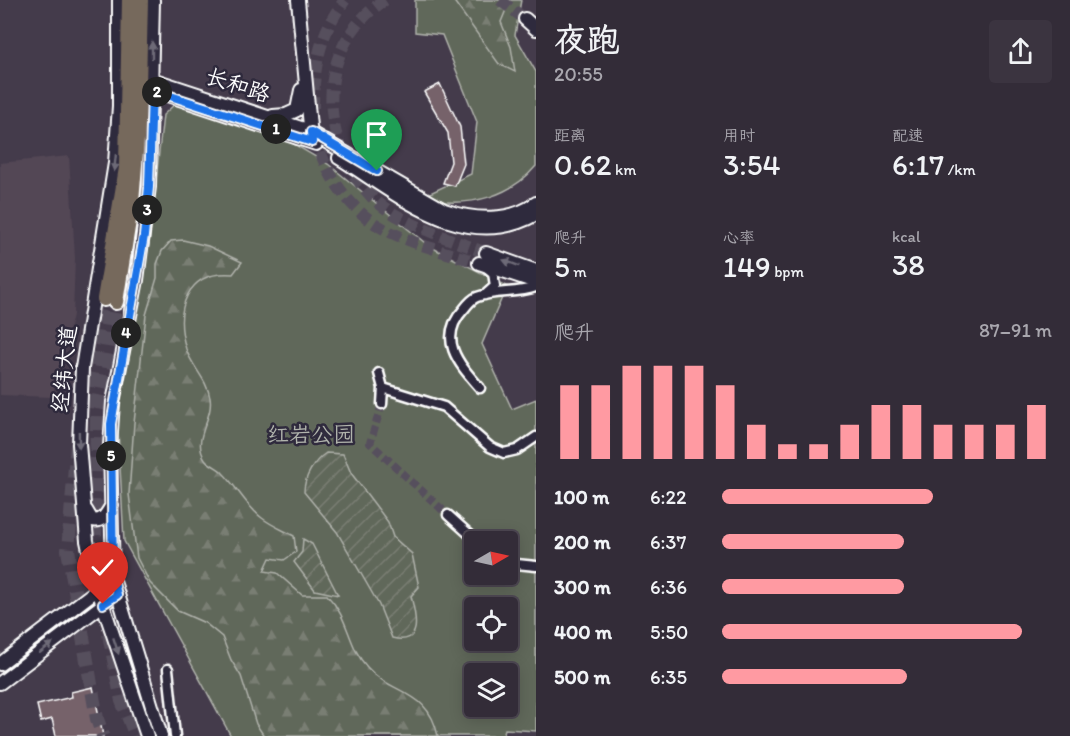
<!DOCTYPE html>
<html lang="zh">
<meta charset="utf-8">
<style>
:root{--surface:#332c38;--page:#3b3440;--text:#f1f3f6;--muted:#a9a7ae;--line:#4e4853;--accent:#ff9aa2}
body{margin:0;font-family:Itim,"LXGW WenKai TC",sans-serif;background:var(--page);color:var(--text);height:100vh;display:flex;flex-direction:column;font-size:22px;white-space:nowrap}
*{box-sizing:border-box;margin:0}
p{font-size:20px;color:var(--muted)}
.icon{flex:none;width:33px;height:33px;fill:none;stroke:currentColor;stroke-width:2;stroke-linecap:round;stroke-linejoin:round}
.map{position:relative;flex:1;overflow:hidden}
.details{display:flex;flex-direction:column;background:var(--surface);width:534px}
.details>*{flex:none}
.needle{width:39px;rotate:81deg}
.buttons{position:absolute;left:464px;top:531px;display:grid;gap:12px}
.buttons a{display:grid;place-items:center;width:54px;height:54px;border-radius:6px;background:var(--surface);box-shadow:0 3px 15px #0003,0 0 0 2px var(--line);font-size:30px}
.pin{position:absolute;display:grid;place-items:center;width:51px;height:51px;color:#fff;margin:-62px -26px;border-radius:50% 50% 50% 0;rotate:-45deg;box-shadow:0 0 6px #0007}
.pin .icon{rotate:45deg}
.km{position:absolute;width:30px;height:30px;margin:-15px;border-radius:50%;background:#222;color:#fff;font-size:16px;line-height:30px;text-align:center}
.round{display:grid;place-items:center;flex:none;width:63px;height:63px;border-radius:6px;background:var(--page)}
.summary{display:flex;align-items:center;justify-content:space-between;height:102px;padding:0 18px}
h1{font-size:33px;font-weight:600;line-height:45px}
.figures{display:grid;grid-template-columns:repeat(3,1fr);gap:9px;height:102px;padding:6px 18px}
.figures div{display:grid;align-content:center}
.figures b{font-size:30px;font-weight:600}
.figures small{font-size:16px;font-weight:400}
.figures p{font-size:16px}
.chart{height:168px;padding:12px 18px}
.chart p{display:flex;justify-content:space-between}
.chart svg{width:100%;height:108px;margin-top:6px;stroke:var(--accent);stroke-width:6}
ul{padding:0 18px;list-style:none;font-size:20px}
li{display:grid;grid-template-columns:96px 72px 1fr;align-items:center;height:45px}
li i{height:15px;border-radius:8px;background:var(--accent)}
main{display:flex;flex:1;min-height:0}
.map>svg:first-child{display:block}
.built{fill:#534755}
.green{fill:#61675a;stroke:#b0b3ac;stroke-width:1.5;fill-rule:evenodd}
.forest{fill:url(#forest-firs);stroke:#b0b3ac;stroke-width:1.5}
.garden{fill:url(#garden-furrows);stroke:#b0b3ac;stroke-width:1.5}
.building{fill:#76626b;stroke:#fff;stroke-width:1.5}
.lines{fill:none;stroke-linecap:round;stroke-linejoin:round}
.street-tunnel{stroke:#574f5d;stroke-width:8;stroke-dasharray:8 4;stroke-linecap:butt}
.secondary-tunnel{stroke:#574f5d;stroke-width:12;stroke-dasharray:12 6;stroke-linecap:butt}
.primary-tunnel{stroke:#574f5d;stroke-width:14;stroke-dasharray:14 7;stroke-linecap:butt}
.street-casing{stroke:#fff;stroke-width:13}
.secondary-casing{stroke:#fff;stroke-width:16}
.primary-casing{stroke:#fff;stroke-width:18}
.street{stroke:#2f2a3d;stroke-width:8}
.secondary{stroke:#2f2a3d;stroke-width:12}
.primary{stroke:#76695c;stroke-width:14}
.oneway{fill:#6d6a77}
.route-casing{stroke:#fff;stroke-width:12}
.route{stroke:#1a73e8;stroke-width:8}
.labels{text-anchor:middle;dominant-baseline:central;stroke-width:5;stroke-linejoin:round;paint-order:stroke}
.street-label{font-size:22px;fill:#fff;stroke:#2f2a3d}
.park-label{font-size:22px;fill:#b0b3ac;stroke:#2f2a3d}
</style>
<main>
<div class="map">
<svg width="536" height="736" viewBox="0 0 536 736">
<defs>
<pattern id="forest-firs" width="22" height="20" patternUnits="userSpaceOnUse" patternTransform="scale(1.5)"><rect width="22" height="20" fill="#61675a"/><path d="M5 1l3.5 6h-7zM16 11l3.5 6h-7z" fill="#797e73"/></pattern>
<pattern id="garden-furrows" width="10" height="10" patternUnits="userSpaceOnUse" patternTransform="scale(1.5)"><rect width="10" height="10" fill="#61675a"/><path d="M-1 1l2-2M0 10L10 0M9 11l2-2" fill="none" stroke="#797e73"/></pattern>
</defs>
<rect width="100%" height="100%" fill="#443b4b"/>
<filter id="ink" filterUnits="userSpaceOnUse"><feTurbulence type="fractalNoise" baseFrequency=".0167" numOctaves="2"/><feDisplacementMap in="SourceGraphic" scale="12" xChannelSelector="R" yChannelSelector="G"/><feConvolveMatrix kernelMatrix="1 2 1 2 8 2 1 2 1" color-interpolation-filters="sRGB"/></filter>
<g filter="url(#ink)">
<path class="built" d="M69 156 75 258 73 315 52 397 0 395V163Z"/>
<path class="green" d="M415 0H521L515 35 536 72V166C511 196 473 206 435 201L430 193 471 174 477 122 442 35 415 32Z
M176 103 280 136 328 164 429 246 507 286 482 344 512 409 536 399V731L505 729 503 736H231L124 541 116 393 149 245 163 115ZM474 542H507V574H474ZM474 608H507V640H474ZM474 674H507V706H474Z"/>
<path class="forest" d="M453 0H510L501 22 511 47 515 72 499 64Z
M183 240 208 246 242 262 233 274C186 270 174 310 186 349 192 367 207 379 210 398 214 419 191 439 205 459 209 465 218 467 223 473 236 486 247 507 262 518 271 525 283 530 294 536L296 552 284 560 270 558 264 571 277 573 302 595H327C350 619 347 645 367 667 392 696 428 688 438 736H264L256 724 241 676 231 660 222 637 205 623 178 611 150 583 137 558 129 494 134 423 146 315 157 278V264L162 251 171 241Z"/>
<path class="garden" d="M326 453 343 454 351 473 388 522 393 537 412 554 419 587 411 596C415 613 425 646 392 638L379 605 337 532 304 492C304 477 314 461 326 453Z
M303 539 312 544 338 595 315 590 294 562 302 552Z"/>
<path class="building" d="M440 84 460 127 464 164 455 186 443 183 451 162 448 133 424 92Z
M93 687 103 736H56L52 719 41 722 37 705 72 697 71 692Z"/>
<g class="lines">
<path class="street-tunnel" d="M382 404 370 443 448 515"/>
<path class="secondary-tunnel" d="M385 0C315 45 317 139 371 196 396 223 452 239 486 253
M500 0 525 19
M313 108C313 68 320 32 345 0
M316 135C323 173 352 214 388 231 416 245 449 253 479 263"/>
<path class="primary-tunnel" d="M84 407 104 299
M77 443 68 550 97 719 103 736
M99 577 95 537 97 414 116 302
M109 634 122 701 136 736"/>
<defs>
<path id="street" d="M485 295 495 286 493 273 487 268
M379 373 383 388 382 404
M383 388 444 407 490 447 504 453 517 450 536 437
M480 388C459 364 436 339 464 309 467 305 472 299 477 297 495 290 517 294 536 287
M448 515 478 542
M507 563 536 566
M168 669 175 736"/>
<path id="secondary" d="M119 0V106L115 163 82 368 79 444 87 541 98 590 147 736
M153 0 149 187 137 280 113 402 110 446 113 578 161 736
M298 0 311 137
M525 19 536 29
M152 79 304 129 444 210C473 220 510 223 536 203
M152 90 316 144
M273 116 286 115 297 110 301 90
M339 158C398 194 465 255 536 214
M486 253 536 271
M479 263 536 282
M86 510 92 520C103 523 107 513 112 505
M0 664 102 586
M0 683 109 600"/>
<path id="primary" d="M104 299 126 168 129 0
M116 302 132 202 138 127 141 0"/>
</defs>
<use href="#street" class="street-casing"/>
<use href="#secondary" class="secondary-casing"/>
<use href="#primary" class="primary-casing"/>
<use href="#street" class="street"/>
<use href="#secondary" class="secondary"/>
<use href="#primary" class="primary"/>
</g>
<defs><path id="oneway-solid" d="M-6-.8H1V-3.2L6.5 0L1 3.2V.8H-6Z" transform="scale(1.5)"/></defs>
<g class="oneway">
<use href="#oneway-solid" transform="translate(152 50) rotate(-90)"/>
<use href="#oneway-solid" transform="translate(115 163) rotate(96)"/>
<use href="#oneway-solid" transform="translate(511 263) rotate(-159)"/>
<use href="#oneway-solid" transform="translate(79 440) rotate(89)"/>
<use href="#oneway-solid" transform="translate(116 646) rotate(72)"/>
<use href="#oneway-solid" transform="translate(46 648) rotate(-38)"/>
</g>
</g>
<g class="lines" filter="url(#ink)">
<defs>
<path id="route" d="M103 604 117 595 113 578 111 424 144 236 149 187 152 90 312 142 311 132 377 171"/>
</defs>
<use href="#route" class="route-casing"/>
<use href="#route" class="route"/>
</g>
<g class="labels">
<g class="street-label">
<text transform="translate(238 85) rotate(18)">长和路</text>
<text transform="translate(64 369) rotate(-84)">经纬大道</text>
</g>
<g class="park-label">
<text x="311" y="434">红岩公园</text>
</g>
</g>
</svg>
<div class="buttons">
<a><svg class="needle" viewBox="-14 -14 28 28"><path d="M0-13l5 13h-10z" fill="#e53935"/><path d="M0 13l5-13h-10z" fill="#a9a7ae"/></svg></a>
<a><svg class="icon" aria-label="locate" viewBox="0 0 24 24"><circle cx="12" cy="12" r="6"/><path d="M12 2v4M12 18v4M2 12h4M18 12h4"/></svg></a>
<a><svg class="icon" aria-label="layers" viewBox="0 0 24 24"><path d="M12 4l9 5-9 5-9-5zM3 14l9 5 9-5"/></svg></a>
</div>
<div class="pin" style="left:377px;top:171px;background:#1e9e55"><svg class="icon" aria-label="arrive" viewBox="0 0 24 24"><path d="M6 21V4h12l-3 4 3 4H6"/></svg></div>
<div class="pin" style="left:103px;top:604px;background:#d93025"><svg class="icon" aria-label="check" viewBox="0 0 24 24"><path d="M5 12l5 5 9-10"/></svg></div>
<b class="km" style="left:276px;top:129px">1</b>
<b class="km" style="left:157px;top:92px">2</b>
<b class="km" style="left:147px;top:210px">3</b>
<b class="km" style="left:126px;top:333px">4</b>
<b class="km" style="left:111px;top:456px">5</b>
</div>
<section class="details">
<div class="summary"><div><h1>夜跑</h1><p>20:55</p></div><a class="round"><svg class="icon" aria-label="share" viewBox="0 0 24 24"><path d="M12 15V3M7 8l5-5 5 5M5 13v7h14v-7"/></svg></a></div>
<div class="figures">
<div><p>距离</p><b>0.62<small> km</small></b></div>
<div><p>用时</p><b>3:54</b></div>
<div><p>配速</p><b>6:17<small> /km</small></b></div>
</div>
<div class="figures">
<div><p>爬升</p><b>5<small> m</small></b></div>
<div><p>心率</p><b>149<small> bpm</small></b></div>
<div><p>kcal</p><b>38</b></div>
</div>
<div class="chart"><p><span>爬升</span>87–91 m</p>
<svg viewBox="0 0 160 44" preserveAspectRatio="none"><path d="M5 44V14M15 44V14M25 44V6M35 44V6M45 44V6M55 44V14M65 44V30M75 44V38M85 44V38M95 44V30M105 44V22M115 44V22M125 44V30M135 44V30M145 44V30M155 44V22"/></svg>
</div>
<ul>
<li><b>100 m</b>6:22<i style="width:64%"></i></li>
<li><b>200 m</b>6:37<i style="width:55%"></i></li>
<li><b>300 m</b>6:36<i style="width:55%"></i></li>
<li><b>400 m</b>5:50<i style="width:91%"></i></li>
<li><b>500 m</b>6:35<i style="width:56%"></i></li>
</ul>
</section>
</main>
